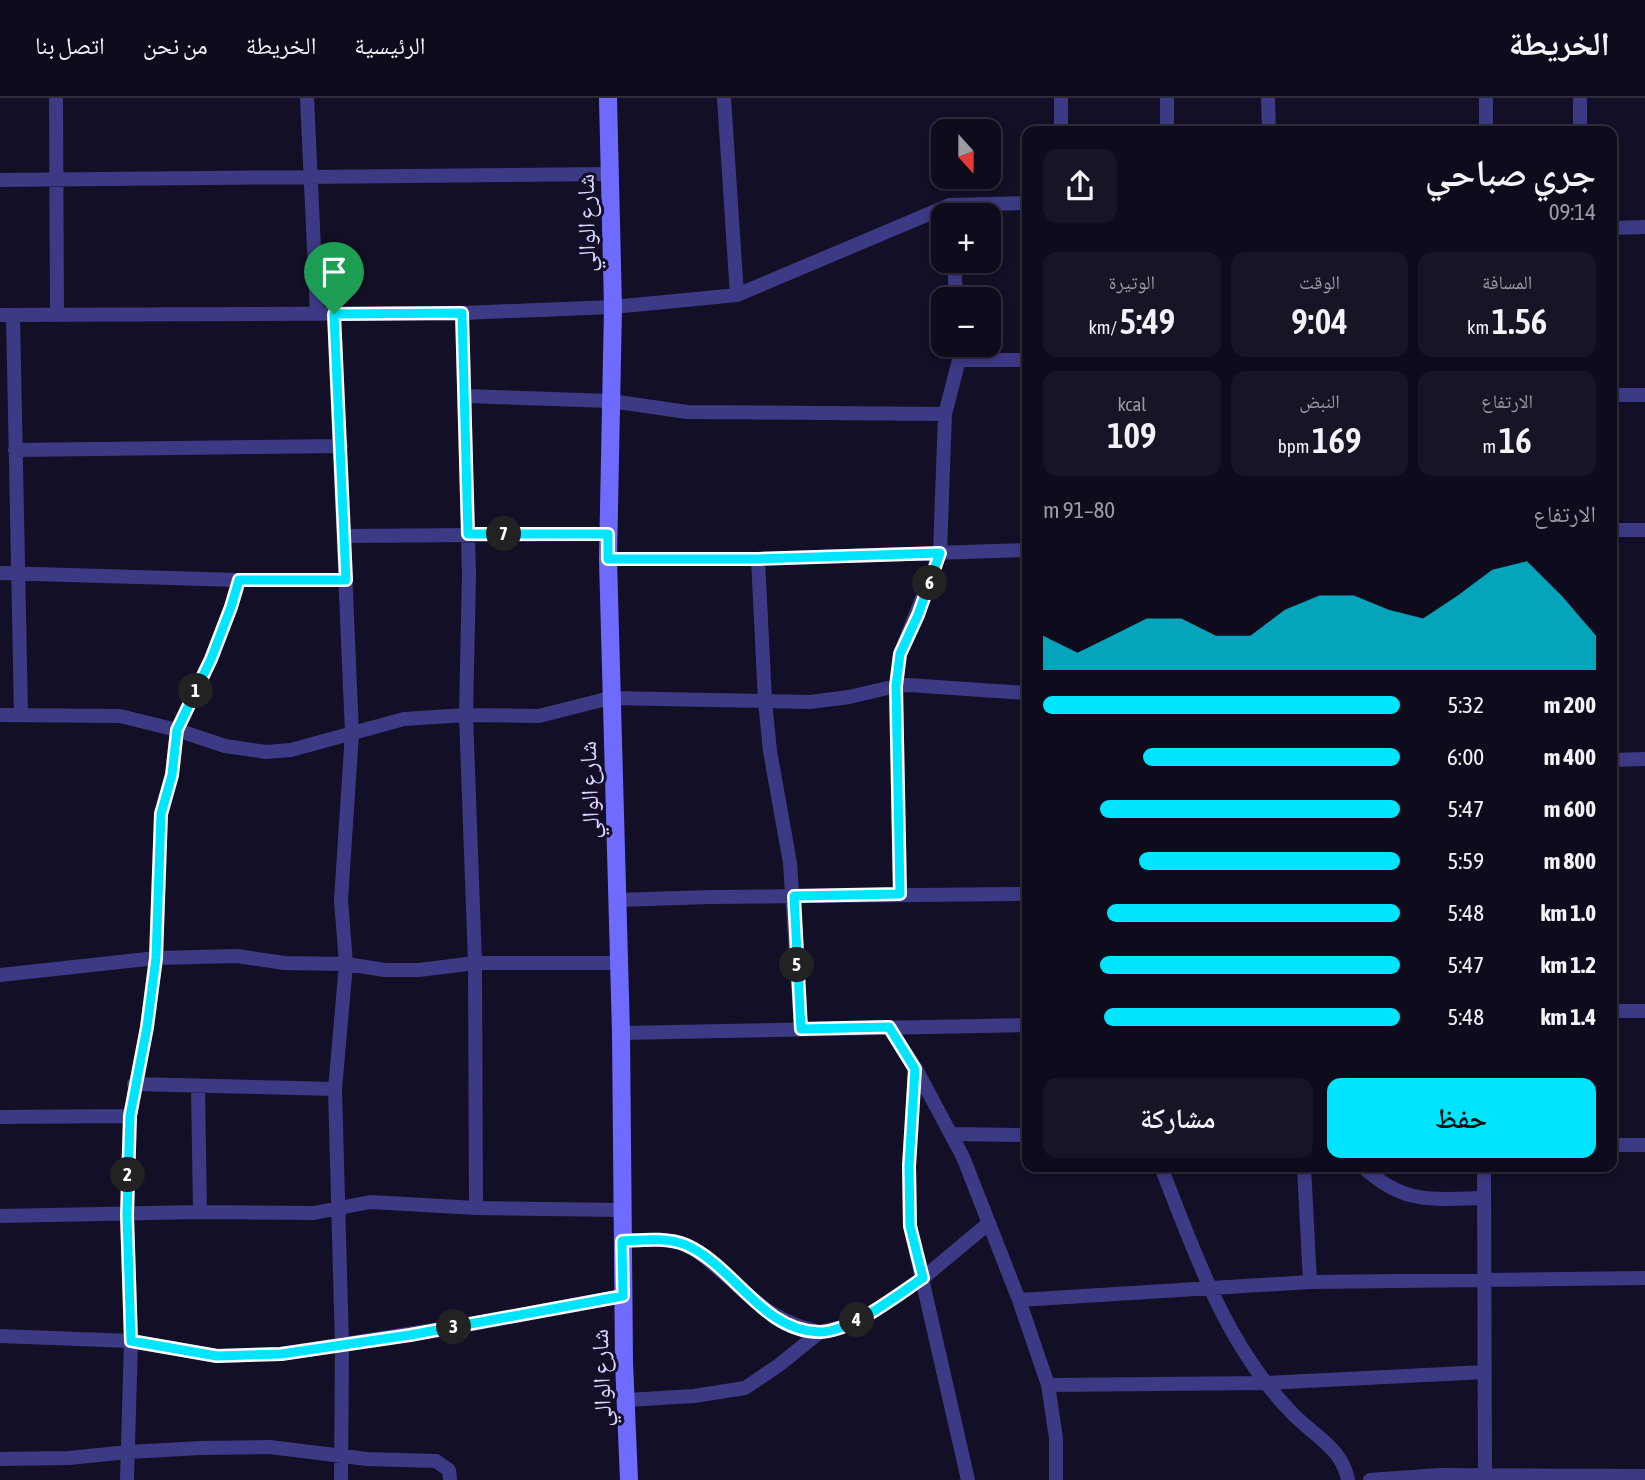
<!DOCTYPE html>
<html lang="ar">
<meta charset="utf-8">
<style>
:root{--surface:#0e0b1c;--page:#171425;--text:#f1f3f6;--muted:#9b9ba3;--line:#2e2b3b;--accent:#00e5ff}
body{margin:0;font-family:"Asap Condensed","Noto Naskh Arabic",sans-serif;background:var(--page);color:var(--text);direction:rtl;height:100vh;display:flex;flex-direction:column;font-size:26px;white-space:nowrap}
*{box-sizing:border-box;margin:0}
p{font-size:23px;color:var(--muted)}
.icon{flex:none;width:38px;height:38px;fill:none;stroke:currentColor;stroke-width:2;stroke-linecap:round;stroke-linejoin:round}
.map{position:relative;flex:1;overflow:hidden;direction:ltr}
.details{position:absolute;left:1022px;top:28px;width:595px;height:1046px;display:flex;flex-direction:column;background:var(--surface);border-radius:14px;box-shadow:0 4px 10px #0003,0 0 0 2px var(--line);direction:rtl}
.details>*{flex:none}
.needle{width:46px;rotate:159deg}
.controls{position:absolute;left:931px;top:21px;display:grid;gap:14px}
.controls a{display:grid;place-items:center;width:70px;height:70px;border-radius:14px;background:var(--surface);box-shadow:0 4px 10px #0003,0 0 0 2px var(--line);font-size:35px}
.pin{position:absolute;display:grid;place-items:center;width:60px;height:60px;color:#fff;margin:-72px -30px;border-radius:50% 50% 50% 0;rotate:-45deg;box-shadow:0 0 7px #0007}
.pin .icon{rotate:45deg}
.km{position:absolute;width:35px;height:35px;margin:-18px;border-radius:50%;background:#222;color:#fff;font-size:19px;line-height:35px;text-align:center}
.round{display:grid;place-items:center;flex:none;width:74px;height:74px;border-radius:14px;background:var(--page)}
.head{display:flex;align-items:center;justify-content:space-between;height:119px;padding:0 21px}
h1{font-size:38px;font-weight:600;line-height:52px}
.metrics{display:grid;grid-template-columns:repeat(3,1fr);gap:10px;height:119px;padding:7px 21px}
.metrics div{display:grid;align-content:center;border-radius:14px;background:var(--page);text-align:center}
.metrics b{font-size:35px;font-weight:600}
.metrics small{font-size:19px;font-weight:400}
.metrics p{font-size:19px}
.chart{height:196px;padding:14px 21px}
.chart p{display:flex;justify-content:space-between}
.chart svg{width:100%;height:126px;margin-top:7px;fill:var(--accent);opacity:.7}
.cta{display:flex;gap:14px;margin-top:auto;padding:14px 21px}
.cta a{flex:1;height:80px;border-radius:14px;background:var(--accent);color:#111;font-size:28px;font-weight:600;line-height:80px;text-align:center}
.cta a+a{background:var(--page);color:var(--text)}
ul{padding:0 21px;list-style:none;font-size:23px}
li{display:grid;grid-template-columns:112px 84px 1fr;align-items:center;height:52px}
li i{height:18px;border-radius:9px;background:var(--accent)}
header{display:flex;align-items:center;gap:42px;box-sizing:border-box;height:98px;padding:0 35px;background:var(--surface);border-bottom:2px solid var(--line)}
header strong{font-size:33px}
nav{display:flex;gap:38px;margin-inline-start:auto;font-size:24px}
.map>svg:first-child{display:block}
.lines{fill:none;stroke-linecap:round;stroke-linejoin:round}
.minor{stroke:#3d3a85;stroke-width:14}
.secondary{stroke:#6f6bff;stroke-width:18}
.route-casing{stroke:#fff;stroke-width:14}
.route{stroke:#00e5ff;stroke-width:9}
.labels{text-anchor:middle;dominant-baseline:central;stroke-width:6;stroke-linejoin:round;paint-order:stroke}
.street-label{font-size:24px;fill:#d9d4ff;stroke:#130f26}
</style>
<header>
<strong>الخريطة</strong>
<nav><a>الرئيسية</a><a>الخريطة</a><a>من نحن</a><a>اتصل بنا</a></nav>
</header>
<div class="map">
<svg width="1645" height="1382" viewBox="0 0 1645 1382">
<rect width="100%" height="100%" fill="#130f26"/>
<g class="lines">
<path class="minor" d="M56 0 57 216
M307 0 317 215
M724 0 737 197
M1061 0V33
M1167 0V33
M1268 0 1269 33
M1486 0V33
M1580 0V33
M0 82 609 76
M1612 130 1645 129
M954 163 956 201
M462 215 469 476 466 617 475 865 476 1110
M0 217 462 215 613 209 737 197 950 107 1027 105
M13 217 21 616
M334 217 352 635 341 802 346 866 335 991 342 1248 341 1382
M959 262H1027
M1612 297H1645
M464 298 611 303 687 314 945 316
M15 352 341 348
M1612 432H1645
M344 438 608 436
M608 461H758L1027 452
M758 461 765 603 770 653 790 765 801 931
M0 475 239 482H346
M0 617 120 618 177 632 225 648 266 654 291 652 404 621 466 617 539 618 610 600 810 604 849 599 896 588 908 587 1027 595
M1612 662 1645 661
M900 796 896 588 900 556 940 455 945 316 959 262V247
M617 802 711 799 1027 796
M0 877 156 860 237 858 284 865 346 866 385 872H419L475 865H620
M1612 913H1645
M889 929 916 971 963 1059 1019 1202 1048 1287 1056 1340V1382
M621 935 1027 927
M915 973 909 1068 910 1128 968 1382
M134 986 335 991
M198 988 200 1114
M0 1019 130 1018
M952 1036 1027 1037
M1612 1047H1645
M1161 1069C1195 1155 1225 1246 1291 1314 1312 1337 1342 1349 1348 1382
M1304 1069 1310 1184
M1363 1069C1405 1107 1430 1101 1483 1100
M1484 1069 1485 1382
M0 1118 200 1114 314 1115 370 1104 476 1110 622 1112
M623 1143C643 1142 667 1139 686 1147 700 1153 710 1164 721 1173 755 1203 774 1224 820 1234
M1019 1202 1310 1184 1645 1180
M0 1238 131 1243 217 1258 281 1256 478 1225 623 1198
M1048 1287 1266 1285 1485 1274
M627 1302 694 1298 745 1290 779 1267 820 1234 841 1229 870 1216 923 1180 989 1125
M0 1361 69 1360 128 1354 201 1350 270 1349 367 1361 436 1363 449 1372 450 1382
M127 1382 131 1243 127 1117 130 1018 147 929 156 860 161 716 172 677 177 632 211 561 231 509 239 482
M1370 1382 1440 1377 1645 1378"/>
<path class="secondary" d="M608 0 613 209 608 461 621 935 624 1264 629 1382"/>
</g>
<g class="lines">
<defs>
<path id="route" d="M462 215 468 436H608V461H758L940 455 918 517 900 556 896 588 900 796 794 798 801 931 889 929 915 971 909 1068 910 1128 923 1180C897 1197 851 1234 819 1234 762 1233 734 1168 686 1147 667 1139 643 1142 622 1143L623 1198 410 1237 281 1256 217 1258 131 1243 127 1117 130 1018 147 929 156 860 161 716 172 677 177 632 211 561 231 509 239 482H346L334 216Z"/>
</defs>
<use href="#route" class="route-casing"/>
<use href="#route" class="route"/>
</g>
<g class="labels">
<g class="street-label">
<text transform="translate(586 125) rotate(-91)">شارع الوالي</text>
<text transform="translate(589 692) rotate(-92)">شارع الوالي</text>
<text transform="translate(601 1280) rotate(-92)">شارع الوالي</text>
</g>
</g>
</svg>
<div class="controls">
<a><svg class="needle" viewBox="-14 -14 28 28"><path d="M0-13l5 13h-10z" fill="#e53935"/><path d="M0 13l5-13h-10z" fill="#9b9ba3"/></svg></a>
<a>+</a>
<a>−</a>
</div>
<div class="pin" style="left:334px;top:216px;background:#1e9e55"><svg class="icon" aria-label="arrive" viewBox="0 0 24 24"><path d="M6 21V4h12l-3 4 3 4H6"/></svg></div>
<b class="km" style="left:196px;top:593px">1</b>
<b class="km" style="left:128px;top:1077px">2</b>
<b class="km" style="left:454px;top:1229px">3</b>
<b class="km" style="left:857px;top:1222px">4</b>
<b class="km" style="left:797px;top:867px">5</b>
<b class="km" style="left:930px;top:485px">6</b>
<b class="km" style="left:504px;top:436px">7</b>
<section class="details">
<div class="head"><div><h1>جري صباحي</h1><p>09:14</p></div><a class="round"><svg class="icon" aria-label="share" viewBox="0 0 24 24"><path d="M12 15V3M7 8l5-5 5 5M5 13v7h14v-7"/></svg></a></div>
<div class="metrics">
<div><p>المسافة</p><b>1.56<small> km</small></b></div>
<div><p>الوقت</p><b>9:04</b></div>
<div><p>الوتيرة</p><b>5:49<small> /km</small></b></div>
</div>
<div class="metrics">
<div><p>الارتفاع</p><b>16<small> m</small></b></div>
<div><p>النبض</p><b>169<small> bpm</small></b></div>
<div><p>kcal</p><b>109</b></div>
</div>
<div class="chart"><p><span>الارتفاع</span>80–91 m</p>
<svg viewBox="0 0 160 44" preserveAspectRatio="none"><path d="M0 44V32L10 38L20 32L30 26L40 26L50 32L60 32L70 23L80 18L90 18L100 23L110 26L120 18L130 9L140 6L150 18L160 32V44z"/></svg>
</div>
<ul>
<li><b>200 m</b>5:32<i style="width:100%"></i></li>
<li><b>400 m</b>6:00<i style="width:72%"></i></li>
<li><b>600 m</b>5:47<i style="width:84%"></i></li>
<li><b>800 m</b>5:59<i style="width:73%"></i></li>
<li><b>1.0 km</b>5:48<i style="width:82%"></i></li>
<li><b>1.2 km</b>5:47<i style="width:84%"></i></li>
<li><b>1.4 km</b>5:48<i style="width:83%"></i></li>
</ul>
<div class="cta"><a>حفظ</a><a>مشاركة</a></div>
</section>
</div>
